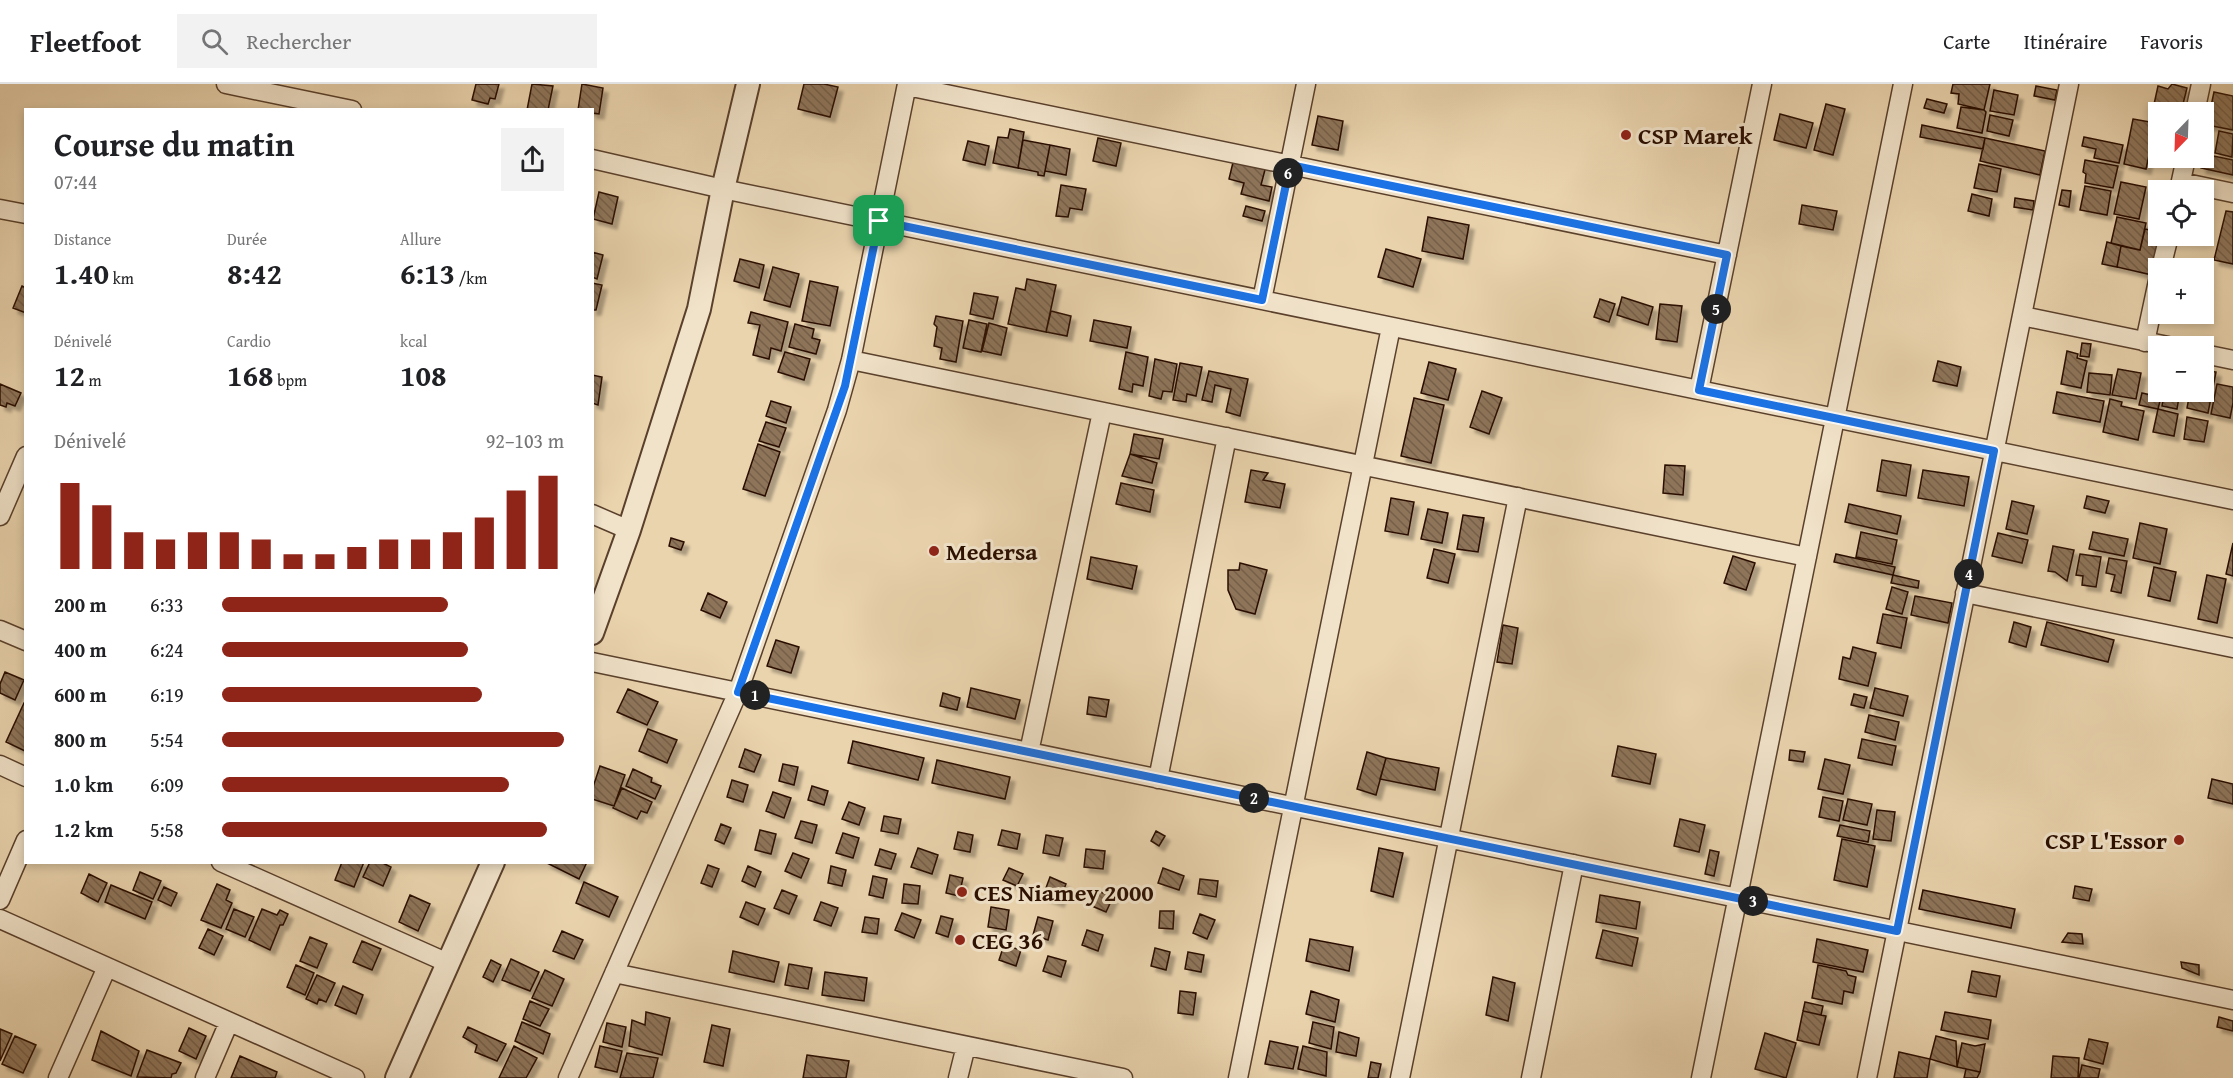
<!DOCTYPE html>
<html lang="fr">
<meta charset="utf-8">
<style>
:root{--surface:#fff;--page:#f2f2f2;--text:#202124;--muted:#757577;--line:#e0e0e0;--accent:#8f2418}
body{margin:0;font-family:"Gentium Book Plus",serif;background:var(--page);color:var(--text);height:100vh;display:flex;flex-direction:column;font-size:22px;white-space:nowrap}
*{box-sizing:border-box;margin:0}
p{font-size:20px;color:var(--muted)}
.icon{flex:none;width:33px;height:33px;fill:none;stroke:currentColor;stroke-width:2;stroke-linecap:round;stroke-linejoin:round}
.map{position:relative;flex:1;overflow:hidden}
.details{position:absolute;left:24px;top:24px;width:570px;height:756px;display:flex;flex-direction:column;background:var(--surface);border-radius:0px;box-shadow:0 3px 9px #0003}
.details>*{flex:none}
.needle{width:39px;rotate:203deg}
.controls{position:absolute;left:2148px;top:18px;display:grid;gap:12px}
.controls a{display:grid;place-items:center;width:66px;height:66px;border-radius:0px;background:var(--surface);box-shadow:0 3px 9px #0003;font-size:30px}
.pin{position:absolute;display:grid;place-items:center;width:51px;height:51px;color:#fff;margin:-26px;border-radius:12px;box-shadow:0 3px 9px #0006}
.km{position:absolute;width:30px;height:30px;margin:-15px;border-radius:50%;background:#222;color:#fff;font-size:16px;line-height:30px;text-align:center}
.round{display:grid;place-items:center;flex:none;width:63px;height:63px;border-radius:0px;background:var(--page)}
.headline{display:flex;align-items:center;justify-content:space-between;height:102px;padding:0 30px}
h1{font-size:33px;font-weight:700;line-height:45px}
.figures{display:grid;grid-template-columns:repeat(3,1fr);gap:9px;height:102px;padding:6px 30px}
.figures div{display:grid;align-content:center}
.figures b{font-size:30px;font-weight:700}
.figures small{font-size:16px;font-weight:400}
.figures p{font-size:16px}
.chart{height:168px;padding:12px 30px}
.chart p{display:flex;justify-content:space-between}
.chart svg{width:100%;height:108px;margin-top:6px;stroke:var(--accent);stroke-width:6}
ul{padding:0 30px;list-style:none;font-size:20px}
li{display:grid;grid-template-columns:96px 72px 1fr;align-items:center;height:45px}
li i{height:15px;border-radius:8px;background:var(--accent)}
header{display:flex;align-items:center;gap:36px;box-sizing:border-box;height:84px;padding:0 30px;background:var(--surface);border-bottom:2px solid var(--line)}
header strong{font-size:28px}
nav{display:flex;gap:33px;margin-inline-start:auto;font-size:21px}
.search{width:420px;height:54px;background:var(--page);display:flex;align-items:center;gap:15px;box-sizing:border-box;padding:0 21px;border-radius:0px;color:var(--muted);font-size:22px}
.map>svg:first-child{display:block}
.building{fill:url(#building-back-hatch);stroke:#2a0e00;stroke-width:1.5;filter:url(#shadow)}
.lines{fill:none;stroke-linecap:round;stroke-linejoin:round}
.minor-casing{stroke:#5a402c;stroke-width:21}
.tertiary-casing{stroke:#5a402c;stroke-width:26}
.minor{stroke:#f1e3ca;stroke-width:18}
.tertiary{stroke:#f1e3ca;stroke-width:22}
.route-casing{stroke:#fff;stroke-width:12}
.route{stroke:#1a73e8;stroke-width:8}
.poi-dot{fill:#8f2418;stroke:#f1e3ca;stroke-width:2}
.labels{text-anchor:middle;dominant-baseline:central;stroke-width:6;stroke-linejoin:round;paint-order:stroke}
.poi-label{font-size:24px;font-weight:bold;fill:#2a0e00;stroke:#f1e3ca;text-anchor:start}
</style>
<header>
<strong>Fleetfoot</strong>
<div class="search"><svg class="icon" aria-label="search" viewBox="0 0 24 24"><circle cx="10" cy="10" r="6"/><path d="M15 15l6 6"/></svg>Rechercher</div>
<nav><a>Carte</a><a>Itinéraire</a><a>Favoris</a></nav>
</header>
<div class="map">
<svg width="2233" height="994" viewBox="0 0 2233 994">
<defs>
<pattern id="building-back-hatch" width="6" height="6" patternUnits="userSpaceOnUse" patternTransform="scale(1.5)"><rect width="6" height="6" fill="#8e755a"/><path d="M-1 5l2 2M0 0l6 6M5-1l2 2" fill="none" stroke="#745e48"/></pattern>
<filter id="shadow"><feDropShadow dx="5" dy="5" stdDeviation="1.5" flood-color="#0004"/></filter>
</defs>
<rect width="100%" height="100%" fill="#ead4ae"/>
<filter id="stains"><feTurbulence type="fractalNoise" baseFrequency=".00333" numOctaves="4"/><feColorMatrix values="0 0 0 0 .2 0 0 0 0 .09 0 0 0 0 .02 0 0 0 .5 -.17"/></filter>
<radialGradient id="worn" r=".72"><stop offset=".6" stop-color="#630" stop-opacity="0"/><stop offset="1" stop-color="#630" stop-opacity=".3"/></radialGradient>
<path class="building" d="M476 0H499L495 15 490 14 488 20 472 16Z
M532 0 553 2 548 26H527Z
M582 0 603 4 599 30 592 29V26H578Z
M804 0H824L838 3 830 33 798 25Z
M1953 0H1990L1984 26 1958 20 1959 10 1951 9Z
M2172 0 2187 4 2181 28H2158V36L2151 34 2158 2 2168 5Z
M2036 2 2057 6 2055 16 2034 12Z
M1994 6 2018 11 2014 31 1990 27Z
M2214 8 2233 12V46L2207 41Z
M1927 15 1947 20 1944 29 1924 24Z
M1826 20 1845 25 1833 71 1814 66Z
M1961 23 1984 26 1986 28 1982 49 1957 44Z
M1780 30 1813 39 1806 64 1774 56Z
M1990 31 2013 36 2009 52 1987 47Z
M1318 32 1343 37 1338 66 1312 61Z
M2133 35 2156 39 2146 85 2124 80Z
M1922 41 1985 54 1983 65 1920 53Z
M1010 45 1024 48 1018 84 993 79 998 53 1008 54Z
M2219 47 2233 50 2232 73 2215 69Z
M2084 53 2123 61 2119 79 2094 74 2096 65 2082 62Z
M1098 54 1121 59 1116 82 1093 77Z
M1985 54 2045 67 2040 91 1980 77Z
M1023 56 1050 61 1044 92 1038 91V88L1018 84Z
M968 57 989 62 985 81 963 76Z
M1050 61 1070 65 1066 91 1045 87Z
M1235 70 1267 78 1261 101 1272 103 1269 117 1241 110 1244 99 1229 95Z
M2204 70 2233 76V91L2201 84Z
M2085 76 2118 82 2113 104 2085 99 2086 90 2083 88Z
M1979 80 2001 85 1997 108 1974 104Z
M2121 98 2146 103 2139 135 2114 130Z
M1061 101 1086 105 1082 126 1070 124 1068 133 1056 132Z
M2085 102 2111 107 2107 131 2080 126Z
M2062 106 2071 107 2069 123 2059 121Z
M599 108 618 113 612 140 593 135Z
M1972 110 1992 115 1989 132 1968 127Z
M2015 114 2034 117 2033 126 2014 123Z
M1802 121 1837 127 1833 146 1799 140Z
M1246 122 1265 127 1262 137 1243 132Z
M2226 127 2233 128V180L2214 176Z
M1428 133 1469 141 1463 175 1422 167Z
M2117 133 2146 139 2140 166 2111 159Z
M2145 145 2158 148V152H2160L2152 191 2117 183 2121 162 2140 166Z
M2107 158 2121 162 2117 183 2102 180Z
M1386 165 1421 175 1413 203 1378 193Z
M592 168 603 171 597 195 592 193Z
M740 175 764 181 759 204 734 197Z
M773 183 799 190 790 223 764 216Z
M1027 195 1056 201 1046 248 1008 240 1016 204 1025 206Z
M810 197 838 203 830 242 802 237Z
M592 199 602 201 596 226H592Z
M22 202 26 204V229L13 224Z
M974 209 998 213 993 235 970 230Z
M1622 213 1653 223 1648 241 1617 231Z
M1600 215 1615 220 1609 238 1594 233Z
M1660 220 1682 222 1677 258 1656 255Z
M1051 227 1071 232 1067 252 1046 248Z
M751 228 788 238 781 267 771 264 769 275 753 271 760 241 748 239Z
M936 232 963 237 956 278 940 275 942 264 934 262 937 243 934 240Z
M969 236 987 240 981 268 963 264Z
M1094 236 1131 243 1127 264 1090 257Z
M989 239 1007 244 1001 271 982 267Z
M795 240 814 245 812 254 820 256 816 270 789 263Z
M2082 259 2091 260 2089 273 2080 272Z
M2067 267 2078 270 2077 274 2087 277 2081 304 2061 300Z
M785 268 810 275 804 296 778 288Z
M1126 268 1148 273 1143 302 1133 300 1132 308 1119 305Z
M1155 275 1177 280 1172 308 1163 307 1161 315 1149 312Z
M1938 277 1961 283 1957 302 1933 297Z
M1429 278 1456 285 1448 316 1421 309Z
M1180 279 1202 283 1196 312 1187 310 1186 318 1173 316Z
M2118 285 2141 289 2136 315 2112 311Z
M2205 286 2216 288 2208 329 2187 324 2190 308H2204Z
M1209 287 1248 295 1240 332 1226 328 1231 305 1215 301 1212 318 1202 316Z
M2089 289 2112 291 2110 311 2087 308Z
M592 291 602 293 598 321 592 319Z
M0 300 21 309 15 322 7 319 6 323 0 321Z
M2217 300 2233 303V319L2230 334 2211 330Z
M1482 307 1502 314 1489 350 1470 343Z
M2057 308 2104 317 2100 338 2053 329Z
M2142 309 2161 313 2158 325 2139 321Z
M2164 311 2179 313 2177 325 2162 322Z
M1414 314 1444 321 1431 379 1401 372Z
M2110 315 2122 318 2121 322 2144 327 2138 356 2103 348Z
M771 317 791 323 786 339 766 332Z
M2158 325 2178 330 2174 352 2153 348Z
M2187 333 2208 337 2204 358 2184 355Z
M766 338 786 344 779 363 759 357Z
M1134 350 1163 355 1159 375 1130 370Z
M758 360 780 368 765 412 743 405Z
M1130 370 1157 379 1152 399 1122 392Z
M1882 376 1911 381 1906 412 1877 407Z
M1665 381 1685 382 1683 411 1663 409Z
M1251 386 1268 389 1263 396 1285 400 1280 424 1245 418Z
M1923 386 1969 393 1964 422 1918 414Z
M1121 399 1154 406 1150 428 1116 420Z
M2087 412 2109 417 2105 429 2084 424Z
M1391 414 1414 418 1408 451 1385 447Z
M2012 417 2034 422 2027 450 2006 445Z
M1849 420 1901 432 1897 450 1845 438Z
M1428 425 1448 429 1442 459 1421 455Z
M1463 431 1484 434 1478 468 1457 465Z
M2140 439 2167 445 2160 480 2133 474Z
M1861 448 1897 456 1892 480 1856 473Z
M2093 448 2128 455 2124 472 2089 465Z
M1998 449 2028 456 2022 479 1992 472Z
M671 454 684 458 681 466 669 462Z
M2233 459V492L2226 490Z
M2053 462 2074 466 2067 497 2055 488 2048 487Z
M1434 465 1455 470 1448 499 1427 494Z
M1836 470 1895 483 1893 491 1834 478Z
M2080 470 2101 473 2096 503 2082 501 2083 492 2076 491Z
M1733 472 1755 479 1746 506 1724 499Z
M1091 473 1137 482 1132 505 1087 495Z
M2109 474 2127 477 2121 509 2111 507 2115 491 2106 489Z
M1240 479 1267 486 1255 530 1236 525 1228 506V486H1239Z
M2154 483 2176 488 2170 517 2148 512Z
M1893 491 1919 497 1918 504 1891 499Z
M2207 491 2226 495 2217 539 2198 535Z
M1892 503 1908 508 1902 530 1886 525Z
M708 509 727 518 720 534 701 526Z
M1915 512 1952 519 1948 539 1911 531Z
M1883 530 1907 534 1901 564 1877 559Z
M2014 538 2031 543 2026 563 2009 558Z
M2047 538 2114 556 2108 578 2041 561Z
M1503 541 1518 544 1512 580 1497 578Z
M776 556 799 563 791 589 767 582Z
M1853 563 1876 569 1868 602 1839 595 1843 573 1850 575Z
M5 588 24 596 15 616 0 609V600Z
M971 604 1020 616 1015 635 967 623Z
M1875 604 1908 612 1903 632 1870 624Z
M628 605 658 618 647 641 617 628Z
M943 609 960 614 957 626 940 622Z
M1854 610 1867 613 1864 624 1851 621Z
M1089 613 1109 616 1106 633 1087 630Z
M24 619 26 620 25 667 6 658Z
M1869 631 1899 638 1895 656 1865 648Z
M648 645 677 656 667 679 639 667Z
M1862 655 1896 662 1892 681 1858 674Z
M853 657 924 674 918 696 848 679Z
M1618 662 1656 670 1650 700 1612 692Z
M745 665 761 671 754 688 739 683Z
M1790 666 1805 668 1803 678 1789 676Z
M1367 668 1386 674 1376 711 1357 705Z
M1386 674 1439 684 1435 706 1380 695Z
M1825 675 1850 681 1843 710 1818 705Z
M937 676 1010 693 1005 715 932 699Z
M783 680 798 683 794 701 779 697Z
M600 682 625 691 614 722 592 715V706Z
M633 685 652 694 651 698 661 702 655 715 626 702Z
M2212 695 2233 700V720L2208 714Z
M732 696 748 701 743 718 727 713Z
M812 702 828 707 824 721 808 716Z
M622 704 652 718 647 729 641 727 637 735 613 724Z
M773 708 791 714 784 734 766 727Z
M1823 713 1843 717 1839 737 1819 733Z
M1848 715 1872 720 1867 741 1843 736Z
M849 718 865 724 859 741 842 735Z
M1877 726 1895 728 1891 757 1873 755Z
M884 732 901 735 898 750 881 747Z
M1680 735 1705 741 1699 768 1674 762Z
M801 737 817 741 812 759 795 754Z
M721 740 731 744 724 760 715 756Z
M1840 741 1870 747 1868 758 1837 752Z
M760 746 776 750 771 770 755 766Z
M1002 746 1020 750 1017 765 998 761Z
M1156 747 1165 752 1159 762 1151 757Z
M958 748 973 751 970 768 954 765Z
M843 749 859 754 853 774 836 769Z
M1046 751 1063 754 1059 772 1043 769Z
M1842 755 1875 762 1867 803 1834 796Z
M918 764 938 771 932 790 911 783Z
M1379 764 1403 769 1393 813 1371 807Z
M880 765 896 770 891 785 875 781Z
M1086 765 1105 767 1103 785 1084 783Z
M1710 766 1719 768 1714 792 1705 790Z
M793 769 809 775 801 794 785 787Z
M342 778H364L354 803 335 796Z
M370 778H381L391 783 383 802 363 793Z
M545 778H587L579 795Z
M708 781 719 785 712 803 701 799Z
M748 782 761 788 755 803 742 797Z
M831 782 846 786 842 802 828 799Z
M1009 784 1023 790 1017 802 1003 796Z
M1163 784 1184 792 1179 806 1158 799Z
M140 788 161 797 153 815 133 806Z
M89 790 107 799 98 818 81 809Z
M950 791 963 794 959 812 946 809Z
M873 792 887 795 883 814 869 811Z
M1050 793 1066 800 1059 818 1043 812Z
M1200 795 1218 797 1216 813 1198 810Z
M584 798 618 813 609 833 576 819Z
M217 800 230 806 226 816 232 819 221 844 201 836Z
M904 800 920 802 918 820 902 819Z
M111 801 152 818 145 835 105 818Z
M2075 802 2092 805 2089 817 2073 814Z
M164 803 177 809 171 822 158 816Z
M782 806 797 812 789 830 774 824Z
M1923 806 2015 825 2011 844 1919 825Z
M1098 807 1113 813 1106 828 1092 822Z
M410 811 430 820 418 847 399 838Z
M1600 811 1640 818 1636 845 1596 838Z
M746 818 765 825 758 841 740 833Z
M821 818 838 824 831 842 814 836Z
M991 823 1009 826 1006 846 988 843Z
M234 825 254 833 245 853 226 845Z
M262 825 277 831 280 826 288 830 283 841H280L270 866 249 856Z
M1160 827H1174L1173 845 1159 844Z
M902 829 921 836 914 854 895 846Z
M1200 830 1215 836 1207 855 1193 849Z
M941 832 953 835 948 853 936 849Z
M865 833 879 835 877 850 862 848Z
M1038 833 1053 837 1048 856 1033 851Z
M208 845 223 852 214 871 199 864Z
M1087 846 1103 851 1098 867 1082 861Z
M1603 846 1638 854 1632 882 1596 874Z
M562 847 583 856 574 875 553 867Z
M2068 849 2082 850 2083 860 2062 858Z
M310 853 327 860 317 884 300 877Z
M1310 855 1353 863 1349 887 1306 877Z
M1817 855 1868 866 1863 888 1813 878Z
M362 857 381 865 372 886 353 878Z
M1004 861 1021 866 1016 882 999 876Z
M1155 864 1170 868 1166 886 1151 882Z
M733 867 779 878 774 898 729 888Z
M1188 868 1204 871 1201 888 1185 885Z
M1048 872 1066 877 1061 893 1043 887Z
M511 875 539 888 530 907 502 896Z
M491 876 501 881 493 898 483 893Z
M2181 878 2199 881V891L2182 884Z
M789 880 812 884 808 905 785 901Z
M296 881 314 889 305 911 287 903Z
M1818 881 1846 887 1848 891 1856 893 1853 909 1844 907 1842 920 1812 914Z
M545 886 564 895 552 922 532 914Z
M1972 887 2000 892 1996 913 1968 908Z
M825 888 867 894 864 917 822 911Z
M317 891 335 899 326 918 319 915 317 920 306 915Z
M1493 893 1515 899 1508 937 1486 931Z
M343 902 363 911 356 930 335 921Z
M1180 907 1196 909 1193 931 1178 929Z
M1311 907 1339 916 1335 938 1306 930Z
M530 917 549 925 540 942 523 935Z
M1805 918 1823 922 1821 931 1803 927Z
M1803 927 1826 932 1819 961 1797 956Z
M646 928 670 934 662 971 629 962 632 936 645 941Z
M1945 928 1991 936 1988 955 1941 946Z
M2219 933 2233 937V947L2217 943Z
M522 938 550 950 543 970 515 957Z
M1313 938 1334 943 1331 965 1309 959Z
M607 939 626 943 622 963 603 958Z
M712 941 730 945 723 982 704 978Z
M468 943 506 960 497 977 475 968 477 961 463 953Z
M189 944 206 952 196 975 179 967Z
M0 945 12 950 0 977Z
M101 947 139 967 131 992 92 976Z
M1339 948 1359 954 1356 972 1336 968Z
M1765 949 1796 959 1786 994 1755 985Z
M15 952 36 961 23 989 2 980Z
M1936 952 1956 957 1957 983 1930 975Z
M2089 955 2108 959 2103 980 2084 975Z
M1270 957 1298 963 1293 985 1265 980Z
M1962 959 1975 962 1985 960 1980 988 1957 983Z
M514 962 537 974 526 994H499Z
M600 962 622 967 617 988 595 983Z
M1303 962 1327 968 1326 992 1298 985Z
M147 966 181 979 176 989 172 990 171 994 137 993Z
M1899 968 1930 975 1927 994H1894Z
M627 969 658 974 653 994H620Z
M807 971 849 977 846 994H803Z
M240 972 277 988 275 994H231Z
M2053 972 2079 974 2078 994H2051Z
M1371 978 1381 980 1378 994H1368Z
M2082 981 2100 985 2098 994H2079Z
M1966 985 1980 988 1977 994H1964Z"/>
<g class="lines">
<defs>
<path id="minor" d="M226 0 352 26
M907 2 1727 171
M2195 28 2201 0
M592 75 723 105 2233 416
M2181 98 2233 109
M2179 106 2186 74
M0 125 26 130
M2161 184 2169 152
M1262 216 1306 0
M2022 232 2168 262
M2145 258 2158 197
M2204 270 2233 276
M851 276 1807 473
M1699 306 1762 0
M592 430 629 446
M0 432 26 372
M1965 509 2233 564
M0 546 26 557
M592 578 2233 916
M1029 668 1102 328
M0 681 26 693
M1158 695 1227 353
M221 778 448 879
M0 816 26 756
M0 835 355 994
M614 889 1123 994
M58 994 107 883
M205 994 229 938
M568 994 738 608 837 326 851 276 907 0
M958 994 966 962
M1238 994 1391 243
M1400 994 1518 413
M1531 994 1574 780
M1701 994 1903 0
M1867 994 2069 0"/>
<path id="tertiary" d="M592 549 629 446 699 225 723 105 748 0
M397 994 493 778"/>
</defs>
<use href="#minor" class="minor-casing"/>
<use href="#tertiary" class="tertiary-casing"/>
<use href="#minor" class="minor"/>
<use href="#tertiary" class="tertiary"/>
</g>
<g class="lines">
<defs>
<path id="route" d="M1290 81 1727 171 1699 306 1994 367 1897 847 738 608 845 302 879 137 1262 216Z"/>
</defs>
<use href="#route" class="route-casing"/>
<use href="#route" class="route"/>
</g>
<g class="poi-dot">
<circle cx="1626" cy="51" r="6"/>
<circle cx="934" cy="467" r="6"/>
<circle cx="2179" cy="756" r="6"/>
<circle cx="962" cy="808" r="6"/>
<circle cx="960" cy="856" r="6"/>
</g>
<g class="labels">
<g class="poi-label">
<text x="1638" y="51">CSP Marek</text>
<text x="946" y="467">Medersa</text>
<text x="2167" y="756" text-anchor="end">CSP L'Essor</text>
<text x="974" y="808">CES Niamey 2000</text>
<text x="972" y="856">CEG 36</text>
</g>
</g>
<rect width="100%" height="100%" filter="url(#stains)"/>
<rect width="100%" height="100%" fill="url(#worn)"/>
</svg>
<div class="controls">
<a><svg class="needle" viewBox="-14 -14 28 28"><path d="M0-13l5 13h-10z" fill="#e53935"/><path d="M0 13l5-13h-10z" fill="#757577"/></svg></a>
<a><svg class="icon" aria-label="locate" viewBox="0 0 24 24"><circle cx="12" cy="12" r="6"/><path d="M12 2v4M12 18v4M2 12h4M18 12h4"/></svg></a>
<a>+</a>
<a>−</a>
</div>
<div class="pin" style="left:879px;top:137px;background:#1e9e55"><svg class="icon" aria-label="arrive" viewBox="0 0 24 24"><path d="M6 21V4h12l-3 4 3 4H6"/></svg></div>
<b class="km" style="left:755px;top:611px">1</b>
<b class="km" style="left:1254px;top:714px">2</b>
<b class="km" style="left:1753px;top:817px">3</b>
<b class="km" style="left:1969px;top:490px">4</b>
<b class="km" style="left:1716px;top:225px">5</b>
<b class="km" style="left:1288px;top:89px">6</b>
<section class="details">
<div class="headline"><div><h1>Course du matin</h1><p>07:44</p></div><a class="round"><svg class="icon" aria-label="share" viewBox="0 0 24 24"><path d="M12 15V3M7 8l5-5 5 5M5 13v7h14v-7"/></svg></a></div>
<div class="figures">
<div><p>Distance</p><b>1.40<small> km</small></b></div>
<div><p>Durée</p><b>8:42</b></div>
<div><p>Allure</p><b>6:13<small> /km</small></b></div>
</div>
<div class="figures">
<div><p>Dénivelé</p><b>12<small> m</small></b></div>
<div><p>Cardio</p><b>168<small> bpm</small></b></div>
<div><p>kcal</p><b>108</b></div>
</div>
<div class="chart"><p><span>Dénivelé</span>92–103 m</p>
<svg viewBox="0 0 160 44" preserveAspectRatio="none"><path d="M5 44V9M15 44V18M25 44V29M35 44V32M45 44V29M55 44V29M65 44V32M75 44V38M85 44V38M95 44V35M105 44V32M115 44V32M125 44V29M135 44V23M145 44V12M155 44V6"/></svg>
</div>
<ul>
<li><b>200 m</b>6:33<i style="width:66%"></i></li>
<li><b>400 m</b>6:24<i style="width:72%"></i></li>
<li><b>600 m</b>6:19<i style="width:76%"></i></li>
<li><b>800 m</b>5:54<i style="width:100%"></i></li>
<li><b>1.0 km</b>6:09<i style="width:84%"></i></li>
<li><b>1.2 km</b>5:58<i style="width:95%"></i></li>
</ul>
</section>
</div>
